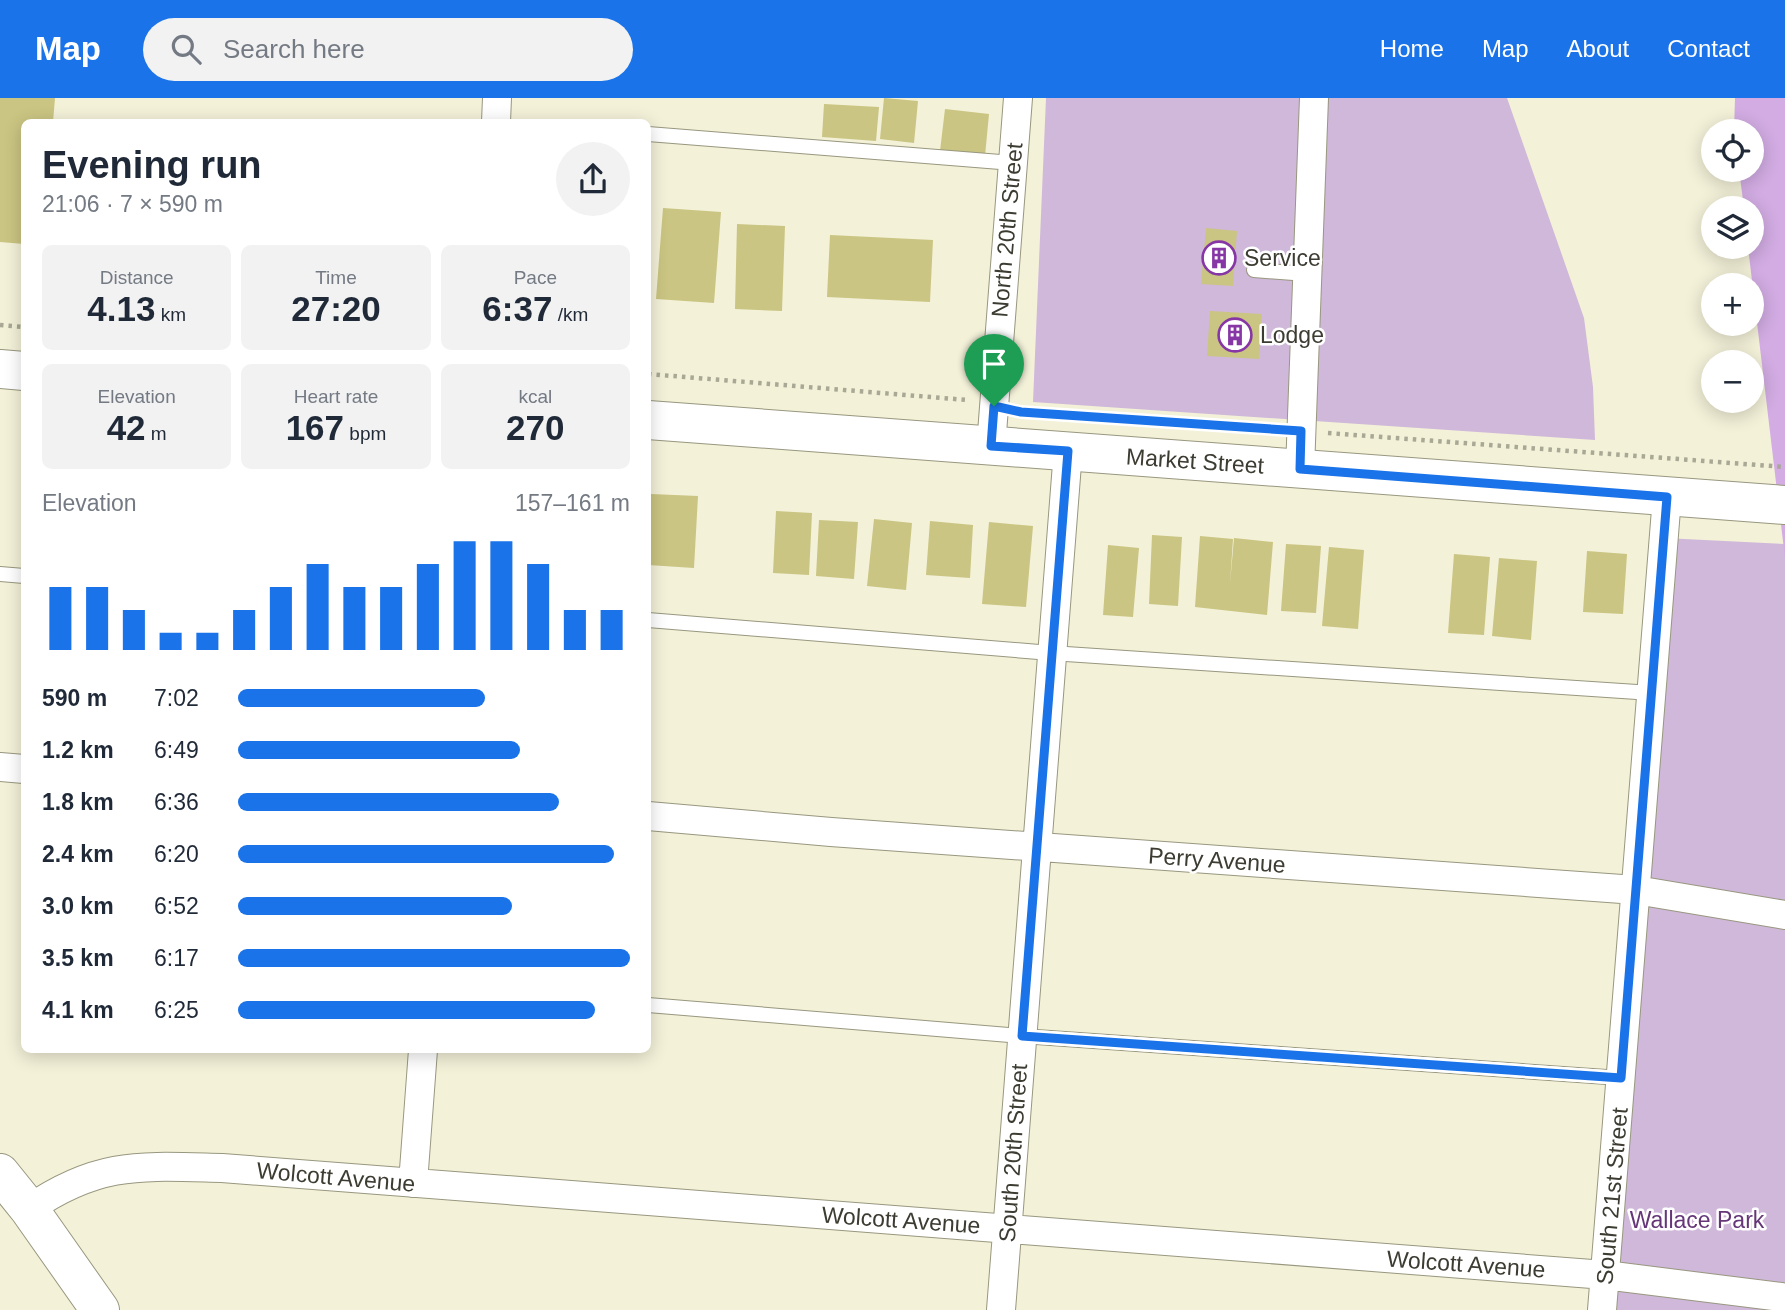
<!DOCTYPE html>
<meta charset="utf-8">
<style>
:root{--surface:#fff;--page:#f2f2f3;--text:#1f2937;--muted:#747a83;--accent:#1a73e8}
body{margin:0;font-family:Helvetica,sans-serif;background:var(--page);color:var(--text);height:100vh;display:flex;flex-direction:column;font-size:26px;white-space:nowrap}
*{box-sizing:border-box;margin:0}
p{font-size:23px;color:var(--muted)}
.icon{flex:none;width:38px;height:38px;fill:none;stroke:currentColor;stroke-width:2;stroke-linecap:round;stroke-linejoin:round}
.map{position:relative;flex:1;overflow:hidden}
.drawer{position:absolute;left:21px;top:21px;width:630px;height:934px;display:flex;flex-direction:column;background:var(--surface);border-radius:10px;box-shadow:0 4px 18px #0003}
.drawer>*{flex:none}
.buttons{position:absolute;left:1701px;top:21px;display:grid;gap:14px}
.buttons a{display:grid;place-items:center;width:63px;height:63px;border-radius:50%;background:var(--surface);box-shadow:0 4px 18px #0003;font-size:35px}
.pin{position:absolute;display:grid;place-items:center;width:60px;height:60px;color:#fff;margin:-72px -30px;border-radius:50% 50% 50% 0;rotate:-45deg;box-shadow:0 0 7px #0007}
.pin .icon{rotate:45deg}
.round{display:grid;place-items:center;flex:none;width:74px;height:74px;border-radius:37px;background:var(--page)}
.overview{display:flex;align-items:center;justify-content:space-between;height:119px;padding:0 21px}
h1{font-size:38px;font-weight:800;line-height:52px}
.stats{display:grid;grid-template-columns:repeat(3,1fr);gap:10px;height:119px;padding:7px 21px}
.stats div{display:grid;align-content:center;border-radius:10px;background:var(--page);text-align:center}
.stats b{font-size:35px;font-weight:800}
.stats small{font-size:19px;font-weight:400}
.stats p{font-size:19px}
.chart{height:196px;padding:14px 21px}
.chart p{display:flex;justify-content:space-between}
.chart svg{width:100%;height:126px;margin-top:7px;stroke:var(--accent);stroke-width:6}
ul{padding:0 21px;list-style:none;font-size:23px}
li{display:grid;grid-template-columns:112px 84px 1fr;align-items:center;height:52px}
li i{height:18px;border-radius:9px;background:var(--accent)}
header{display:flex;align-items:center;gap:42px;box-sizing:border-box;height:98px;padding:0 35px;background:var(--accent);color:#fff}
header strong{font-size:33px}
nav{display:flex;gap:38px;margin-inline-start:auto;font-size:24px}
.search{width:490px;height:63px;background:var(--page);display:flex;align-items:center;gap:18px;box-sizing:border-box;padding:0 24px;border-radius:38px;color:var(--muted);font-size:26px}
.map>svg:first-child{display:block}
.green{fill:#cfb8da}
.water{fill:#d2ace3}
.building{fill:#cac582}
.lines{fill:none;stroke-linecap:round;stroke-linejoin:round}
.lane-casing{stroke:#98977f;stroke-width:16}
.street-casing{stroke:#98977f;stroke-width:30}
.secondary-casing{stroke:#98977f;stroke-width:40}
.primary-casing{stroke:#98977f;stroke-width:40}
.path{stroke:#a9a895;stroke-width:4.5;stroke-dasharray:3.5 5;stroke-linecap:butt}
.lane{stroke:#fff;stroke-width:14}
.street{stroke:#fff;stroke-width:28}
.secondary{stroke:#fff;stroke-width:38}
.primary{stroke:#fff;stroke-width:38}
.route-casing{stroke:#fff;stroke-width:14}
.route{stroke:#1a73e8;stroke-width:9}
.labels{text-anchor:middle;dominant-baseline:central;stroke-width:5;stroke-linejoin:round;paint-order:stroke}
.street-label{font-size:23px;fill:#3d3c32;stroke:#fff}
.poi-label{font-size:23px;fill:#3d3c32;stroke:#fff;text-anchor:start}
.park-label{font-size:23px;fill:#653678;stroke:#fff}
</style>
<header>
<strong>Map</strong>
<div class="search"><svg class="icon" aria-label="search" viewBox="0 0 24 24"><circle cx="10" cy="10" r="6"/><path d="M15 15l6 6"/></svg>Search here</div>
<nav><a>Home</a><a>Map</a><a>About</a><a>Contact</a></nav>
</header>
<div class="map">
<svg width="1785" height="1212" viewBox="0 0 1785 1212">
<rect width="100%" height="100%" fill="#f3f1d8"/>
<path class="green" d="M1046 0H1507L1584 220 1593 289 1595 342 1033 304Z
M1664 440 1785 446V1212H1602Z"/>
<path class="water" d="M1735 0H1785V460L1748 149H1752V110H1744L1739 72H1752V33H1734Z"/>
<path class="building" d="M0 0H55L53 24H24V146L0 144Z
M884 0 918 3 914 45 880 41Z
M824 6 879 9 876 43 822 39Z
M945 11 989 16 985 58 940 53Z
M663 110 721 114 714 205 656 201Z
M737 126 785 128 782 213 735 211Z
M1206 130 1237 133 1233 188 1201 186Z
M830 137 933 142 930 204 827 199Z
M1210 213 1262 216 1259 261 1207 258Z
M651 396 698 398 694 470 648 467Z
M776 413 812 415 809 477 773 475Z
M874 421 912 425 906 492 867 488Z
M819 422 858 424 854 481 816 478Z
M930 423 973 427 970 480 926 477Z
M989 424 1033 428 1026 509 982 506Z
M1152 437 1182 439 1178 508 1149 506Z
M1200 438 1233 441 1230 486 1234 440 1273 444 1267 517 1195 509Z
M1286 446 1321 448 1316 515 1281 513Z
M1108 447 1139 450 1133 519 1103 517Z
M1329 449 1364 452 1358 531 1322 528Z
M1587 453 1627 456 1623 516 1583 514Z
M1454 456 1490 459 1484 537 1448 535Z
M1499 460 1537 463 1531 542 1492 538Z"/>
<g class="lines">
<defs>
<path id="lane" d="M648 36 1013 65
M1254 172 1307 176
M0 476 24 478
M648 522 1051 555 1652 595
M648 907 1022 938 1621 980"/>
<path id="street" d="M496 24 497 0
M991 348 1018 0
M1300 371 1314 0
M0 669 24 671
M648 718 831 734 1636 792 1785 817
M413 1085 423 952
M29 1111C99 1063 141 1068 222 1070L1605 1177 1781 1199
M1001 1212 1068 353
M1602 1212 1667 399"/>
<path id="secondary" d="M0 1075 29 1111 100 1212"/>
<path id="primary" d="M0 271 24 273
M648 322 1785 407"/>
</defs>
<use href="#lane" class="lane-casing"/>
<use href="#street" class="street-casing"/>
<use href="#secondary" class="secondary-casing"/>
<use href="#primary" class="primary-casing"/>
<path class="path" d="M0 227 24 229
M648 276 967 302
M1195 326 1274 331
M1328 335 1785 369"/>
<use href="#lane" class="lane"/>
<use href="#street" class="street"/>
<use href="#secondary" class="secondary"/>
<use href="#primary" class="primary"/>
</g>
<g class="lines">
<defs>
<path id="route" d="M994 308 1021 314 1301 333 1300 371 1667 399 1621 980 1022 938 1068 353 991 348Z"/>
</defs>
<use href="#route" class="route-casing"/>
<use href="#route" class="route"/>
</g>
<defs>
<symbol id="building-ring" viewBox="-11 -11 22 22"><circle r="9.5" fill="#fff" stroke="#8736a5" stroke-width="1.5"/><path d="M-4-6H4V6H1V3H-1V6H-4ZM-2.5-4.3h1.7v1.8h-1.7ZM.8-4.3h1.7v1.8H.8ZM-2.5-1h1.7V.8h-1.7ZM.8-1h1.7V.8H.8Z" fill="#8736a5"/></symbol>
</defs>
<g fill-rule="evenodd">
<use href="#building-ring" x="1200" y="141" width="38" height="38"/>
<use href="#building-ring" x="1216" y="218" width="38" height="38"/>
</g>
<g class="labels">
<g class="street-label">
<text transform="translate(1007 132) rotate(-85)">North 20th Street</text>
<text transform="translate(1195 363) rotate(4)">Market Street</text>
<text transform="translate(1217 762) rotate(4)">Perry Avenue</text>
<text transform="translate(1013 1055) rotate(-86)">South 20th Street</text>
<text transform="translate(336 1079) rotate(5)">Wolcott Avenue</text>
<text transform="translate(1612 1098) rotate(-85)">South 21st Street</text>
<text transform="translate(901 1122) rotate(4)">Wolcott Avenue</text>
<text transform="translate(1466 1166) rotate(4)">Wolcott Avenue</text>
</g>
<g class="poi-label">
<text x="1244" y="160">Service</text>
<text x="1260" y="237">Lodge</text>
</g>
<g class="park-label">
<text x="1697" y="1122">Wallace Park</text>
</g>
</g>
</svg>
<div class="buttons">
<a><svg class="icon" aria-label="locate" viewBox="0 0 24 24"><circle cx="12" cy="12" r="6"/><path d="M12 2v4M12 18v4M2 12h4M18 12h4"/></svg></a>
<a><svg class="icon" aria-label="layers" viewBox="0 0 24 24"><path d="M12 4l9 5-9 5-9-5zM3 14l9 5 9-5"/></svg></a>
<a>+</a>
<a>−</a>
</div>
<div class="pin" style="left:994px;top:308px;background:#1e9e55"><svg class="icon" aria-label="arrive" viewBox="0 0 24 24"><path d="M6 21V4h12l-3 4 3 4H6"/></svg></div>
<section class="drawer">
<div class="overview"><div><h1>Evening run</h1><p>21:06 · 7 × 590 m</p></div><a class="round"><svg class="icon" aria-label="share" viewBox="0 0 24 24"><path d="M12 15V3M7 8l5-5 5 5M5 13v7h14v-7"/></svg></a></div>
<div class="stats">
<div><p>Distance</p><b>4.13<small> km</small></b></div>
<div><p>Time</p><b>27:20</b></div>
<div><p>Pace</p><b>6:37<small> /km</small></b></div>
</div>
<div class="stats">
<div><p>Elevation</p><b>42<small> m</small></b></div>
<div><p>Heart rate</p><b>167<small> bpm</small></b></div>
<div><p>kcal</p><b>270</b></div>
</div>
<div class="chart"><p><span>Elevation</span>157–161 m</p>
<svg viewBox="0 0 160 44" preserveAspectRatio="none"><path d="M5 44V22M15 44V22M25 44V30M35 44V38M45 44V38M55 44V30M65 44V22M75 44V14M85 44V22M95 44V22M105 44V14M115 44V6M125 44V6M135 44V14M145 44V30M155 44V30"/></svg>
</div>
<ul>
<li><b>590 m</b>7:02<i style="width:63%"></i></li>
<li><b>1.2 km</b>6:49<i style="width:72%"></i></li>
<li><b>1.8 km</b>6:36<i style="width:82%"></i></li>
<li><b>2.4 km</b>6:20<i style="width:96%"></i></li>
<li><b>3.0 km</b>6:52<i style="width:70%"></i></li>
<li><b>3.5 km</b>6:17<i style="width:100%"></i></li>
<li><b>4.1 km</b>6:25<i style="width:91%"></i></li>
</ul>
</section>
</div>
